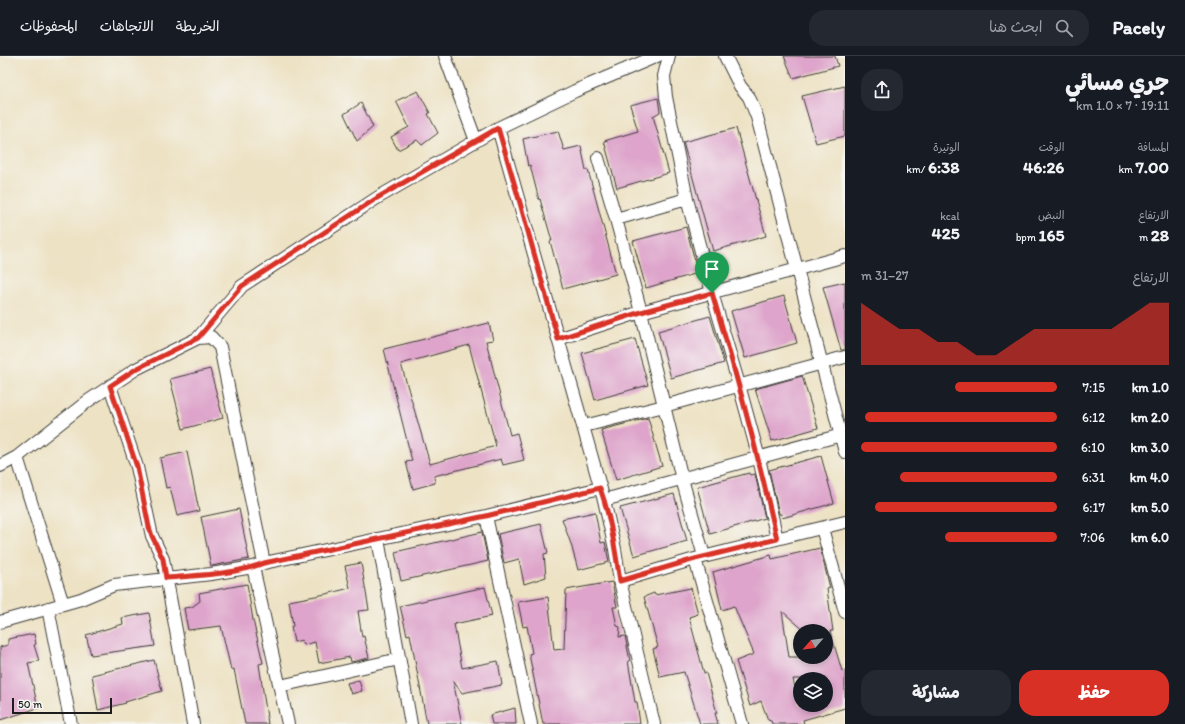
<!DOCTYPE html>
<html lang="ar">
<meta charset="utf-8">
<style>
:root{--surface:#171b24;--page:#242831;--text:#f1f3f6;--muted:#9ea1a6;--line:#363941;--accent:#d93025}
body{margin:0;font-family:Itim,"Playpen Sans Arabic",sans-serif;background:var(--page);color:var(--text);direction:rtl;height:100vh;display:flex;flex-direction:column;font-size:15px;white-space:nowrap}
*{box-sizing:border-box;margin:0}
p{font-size:13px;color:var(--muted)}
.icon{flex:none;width:22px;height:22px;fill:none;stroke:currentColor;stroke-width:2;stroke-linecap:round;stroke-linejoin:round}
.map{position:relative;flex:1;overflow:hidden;direction:ltr}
.details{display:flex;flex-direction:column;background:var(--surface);width:340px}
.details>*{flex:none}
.needle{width:26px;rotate:242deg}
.controls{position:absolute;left:793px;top:568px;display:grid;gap:8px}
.controls a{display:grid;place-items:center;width:40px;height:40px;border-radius:50%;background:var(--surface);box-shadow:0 2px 6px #0003;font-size:20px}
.scale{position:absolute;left:12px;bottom:10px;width:100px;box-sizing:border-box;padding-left:4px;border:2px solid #1c1c1c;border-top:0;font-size:11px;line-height:14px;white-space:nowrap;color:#1c1c1c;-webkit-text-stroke:3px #f6f6f2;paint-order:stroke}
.pin{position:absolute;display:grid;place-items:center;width:34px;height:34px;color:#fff;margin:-41px -17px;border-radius:50% 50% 50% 0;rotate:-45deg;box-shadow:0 0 4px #0007}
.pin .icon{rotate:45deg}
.round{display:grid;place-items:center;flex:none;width:42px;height:42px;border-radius:16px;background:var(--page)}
.overview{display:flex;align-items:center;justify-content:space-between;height:68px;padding:0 16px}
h1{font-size:22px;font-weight:800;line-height:30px}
.metrics{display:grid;grid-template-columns:repeat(3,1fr);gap:6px;height:68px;padding:4px 16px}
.metrics div{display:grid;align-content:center}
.metrics b{font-size:17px;font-weight:800}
.metrics small{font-size:11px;font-weight:400}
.metrics p{font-size:11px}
.chart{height:112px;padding:8px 16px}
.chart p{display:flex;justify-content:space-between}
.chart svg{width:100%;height:72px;margin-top:4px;fill:var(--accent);opacity:.7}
.action{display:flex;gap:8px;margin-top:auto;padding:8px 16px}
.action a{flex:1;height:46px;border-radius:16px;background:var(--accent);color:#fff;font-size:16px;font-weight:800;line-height:46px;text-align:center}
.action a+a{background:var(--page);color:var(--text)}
ul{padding:0 16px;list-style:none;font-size:13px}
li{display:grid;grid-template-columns:64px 48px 1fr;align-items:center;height:30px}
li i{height:10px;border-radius:5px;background:var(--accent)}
header{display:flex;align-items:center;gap:24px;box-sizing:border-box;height:56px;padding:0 20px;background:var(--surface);border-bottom:1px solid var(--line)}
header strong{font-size:19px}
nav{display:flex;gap:22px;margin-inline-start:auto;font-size:14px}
.search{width:280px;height:36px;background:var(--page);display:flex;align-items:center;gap:10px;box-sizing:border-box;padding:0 14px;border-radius:16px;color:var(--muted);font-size:15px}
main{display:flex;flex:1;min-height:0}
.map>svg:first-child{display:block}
.building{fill:#dea4cb;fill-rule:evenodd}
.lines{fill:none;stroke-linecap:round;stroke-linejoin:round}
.minor-casing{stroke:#3b3a35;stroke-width:14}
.minor{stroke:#fff;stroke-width:12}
.route-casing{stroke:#fff;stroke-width:8}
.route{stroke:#d93025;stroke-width:5}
</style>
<header>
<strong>Pacely</strong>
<div class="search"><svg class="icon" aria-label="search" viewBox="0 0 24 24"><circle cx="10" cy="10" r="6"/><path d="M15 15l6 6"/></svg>ابحث هنا</div>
<nav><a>الخريطة</a><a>الاتجاهات</a><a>المحفوظات</a></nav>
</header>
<main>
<section class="details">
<div class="overview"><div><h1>جري مسائي</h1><p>19:11 · 7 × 1.0 km</p></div><a class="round"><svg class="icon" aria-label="share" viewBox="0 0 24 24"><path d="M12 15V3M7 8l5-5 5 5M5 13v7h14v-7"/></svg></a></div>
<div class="metrics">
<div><p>المسافة</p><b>7.00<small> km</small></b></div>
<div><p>الوقت</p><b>46:26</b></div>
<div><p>الوتيرة</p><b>6:38<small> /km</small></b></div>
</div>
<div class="metrics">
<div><p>الارتفاع</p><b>28<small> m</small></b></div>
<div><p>النبض</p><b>165<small> bpm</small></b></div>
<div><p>kcal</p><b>425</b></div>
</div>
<div class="chart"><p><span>الارتفاع</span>27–31 m</p>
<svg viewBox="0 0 160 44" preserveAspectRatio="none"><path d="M0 44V6L10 14L20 22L30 22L40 30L50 30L60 38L70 38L80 30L90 22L100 22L110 22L120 22L130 22L140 14L150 6L160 6V44z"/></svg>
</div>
<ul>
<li><b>1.0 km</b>7:15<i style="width:52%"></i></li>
<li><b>2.0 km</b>6:12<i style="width:98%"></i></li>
<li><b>3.0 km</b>6:10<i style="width:100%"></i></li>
<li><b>4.0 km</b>6:31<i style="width:80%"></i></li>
<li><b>5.0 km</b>6:17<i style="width:93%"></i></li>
<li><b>6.0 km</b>7:06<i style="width:57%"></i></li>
</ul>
<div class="action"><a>حفظ</a><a>مشاركة</a></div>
</section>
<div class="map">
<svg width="845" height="668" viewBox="0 0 845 668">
<rect width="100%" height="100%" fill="#f6f6f2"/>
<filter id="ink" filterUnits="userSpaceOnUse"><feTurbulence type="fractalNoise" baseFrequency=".025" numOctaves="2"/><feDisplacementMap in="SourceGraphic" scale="8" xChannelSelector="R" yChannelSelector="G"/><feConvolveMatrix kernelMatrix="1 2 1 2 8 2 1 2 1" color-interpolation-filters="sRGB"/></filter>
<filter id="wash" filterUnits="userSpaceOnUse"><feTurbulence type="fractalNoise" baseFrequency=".012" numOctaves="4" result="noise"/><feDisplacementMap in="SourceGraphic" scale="16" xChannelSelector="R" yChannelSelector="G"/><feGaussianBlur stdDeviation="0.9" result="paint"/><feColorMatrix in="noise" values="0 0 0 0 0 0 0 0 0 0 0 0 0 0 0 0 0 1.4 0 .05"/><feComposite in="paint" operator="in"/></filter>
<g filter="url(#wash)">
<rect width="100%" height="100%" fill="#ede2c4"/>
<g id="blocks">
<path class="building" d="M784 0H835L838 10 793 22Z
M845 30V80L816 87 802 40Z
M418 35 430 57 428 58 438 77 422 89 417 84 398 94 391 81 409 71 396 45Z
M658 42 660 56 653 60 669 117 617 132 604 85 638 75 630 49Z
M361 47 373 71 357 85 344 58Z
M736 72 766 180 713 195 683 86Z
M558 75 564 94 581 90 586 114H588L616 218 563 233 550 185H552L540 143 539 144 530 109 528 110 523 83Z
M686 171 698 217 646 232 633 185Z
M845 226V294H841L823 231Z
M784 240 797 287 745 302 731 255Z
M710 260 724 307 671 322 658 275Z
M489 267 493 284 486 285 510 379 517 377 524 404 503 409 501 403 434 420 435 427 413 433 406 406 412 405 384 293ZM469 289 496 390 430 408 401 308Z
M635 283 648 329 595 344 582 297Z
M210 313 223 362 183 373 170 323Z
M802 320 818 372 772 385 755 333Z
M648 362 662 410 616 424 601 374Z
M187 396 199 455 177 460 170 431 166 432 160 402Z
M821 400 834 447 782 462 781 458H779L769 414Z
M749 417 750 419 755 418 765 462 710 478 697 431Z
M674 438 687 485 634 500 620 452Z
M239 453 249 503 211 510 201 461Z
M595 456 601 487 605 486 609 506 578 514 571 488 562 463Z
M541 468 548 497 544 498 546 521 524 528 519 503 504 507 498 478Z
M482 476 488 505 401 525 395 496Z
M820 492 830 532 827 533 833 575H830L842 615 845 614V652L803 664 804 668H772L771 665 768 664 761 645 750 650 736 605 754 598 734 550 722 554 713 516 771 499 772 503ZM782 555 805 575H826V601H789ZM793 623H826V649H799Z
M361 507 369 554 358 555 362 581 364 580 369 602 351 606 350 601 319 607 315 586 304 589 302 584 294 586 291 571 293 570 289 545 326 538 350 532 345 510Z
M612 526 617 551H613L617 570 620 571 619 581 625 580 630 605H628L635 646H637L640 668H543L529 598 532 597 527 570 523 571 518 546 548 541 554 594 564 593 566 534Z
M247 528 253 564 263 607 259 608 268 668H245L234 613 231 614 221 570 188 574 184 552 192 551 200 545 199 537Z
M485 531 492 560 454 568 462 612 498 605 502 629 462 637 453 625 462 668H427L410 578 407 579 400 550Z
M691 532 698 558 689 561 704 617H706L717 657H715L718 668H700L684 616 660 621 653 593 658 591 644 541 654 537 655 539Z
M149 557 155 590 91 599 86 579 123 568 122 562Z
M34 578 36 588 34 589 39 605 28 607 38 652 0 664V591L8 589V583Z
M154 604 162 635 125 646 126 647 98 654 92 619Z
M359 624 362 635 351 638 347 627Z
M515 652 516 668H492L490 659Z"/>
</g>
</g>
<g filter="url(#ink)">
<use href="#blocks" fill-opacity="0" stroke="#3b3a35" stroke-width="1"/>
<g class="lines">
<defs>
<path id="minor" d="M445 0 476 85
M669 0 664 20 666 41 687 143 712 237 739 329 759 402 777 483
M725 0 740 30 749 41 757 61 845 396
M498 72 604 444 615 493 620 525 654 668
M598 102 616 163 641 256 682 423 704 500
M616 163 687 143
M198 282 242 230 377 142 498 72 575 35 657 0
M558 283 641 256 845 200
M110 330 137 411 152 480 163 503 193 668
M584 370 664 350 845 301
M17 401 63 548
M0 410 17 401 88 345 136 313 198 282 211 281 220 291 264 507
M604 444 845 378
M486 460 531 668
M822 472 845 556
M378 483 411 668
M695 503 742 668
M253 511 288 668
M620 525 695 503 845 466
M48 552 71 668
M0 566 81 543 114 529 211 518 253 511 264 507 486 460 600 432
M280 630 399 603"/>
</defs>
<use href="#minor" class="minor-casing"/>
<use href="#minor" class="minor"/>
</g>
</g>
<g class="lines" filter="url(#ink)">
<defs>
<path id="route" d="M498 72 520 147 558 283 641 256 712 237C737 319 758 399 777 483L695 503 620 525C615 494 611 462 600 432L486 460 264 507C233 519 198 519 166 522L163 503 152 480 149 471 137 411 110 330 136 313 198 282 242 230 377 142Z"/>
</defs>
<use href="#route" class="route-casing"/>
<use href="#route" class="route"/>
</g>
</svg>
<div class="controls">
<a><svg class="needle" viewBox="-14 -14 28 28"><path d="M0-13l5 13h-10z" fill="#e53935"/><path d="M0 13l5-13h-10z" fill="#9ea1a6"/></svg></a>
<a><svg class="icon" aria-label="layers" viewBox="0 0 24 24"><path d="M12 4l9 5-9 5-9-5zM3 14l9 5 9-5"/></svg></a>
</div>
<div class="scale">50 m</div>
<div class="pin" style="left:712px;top:237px;background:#1e9e55"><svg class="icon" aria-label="arrive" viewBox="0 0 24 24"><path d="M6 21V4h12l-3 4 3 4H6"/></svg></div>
</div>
</main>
